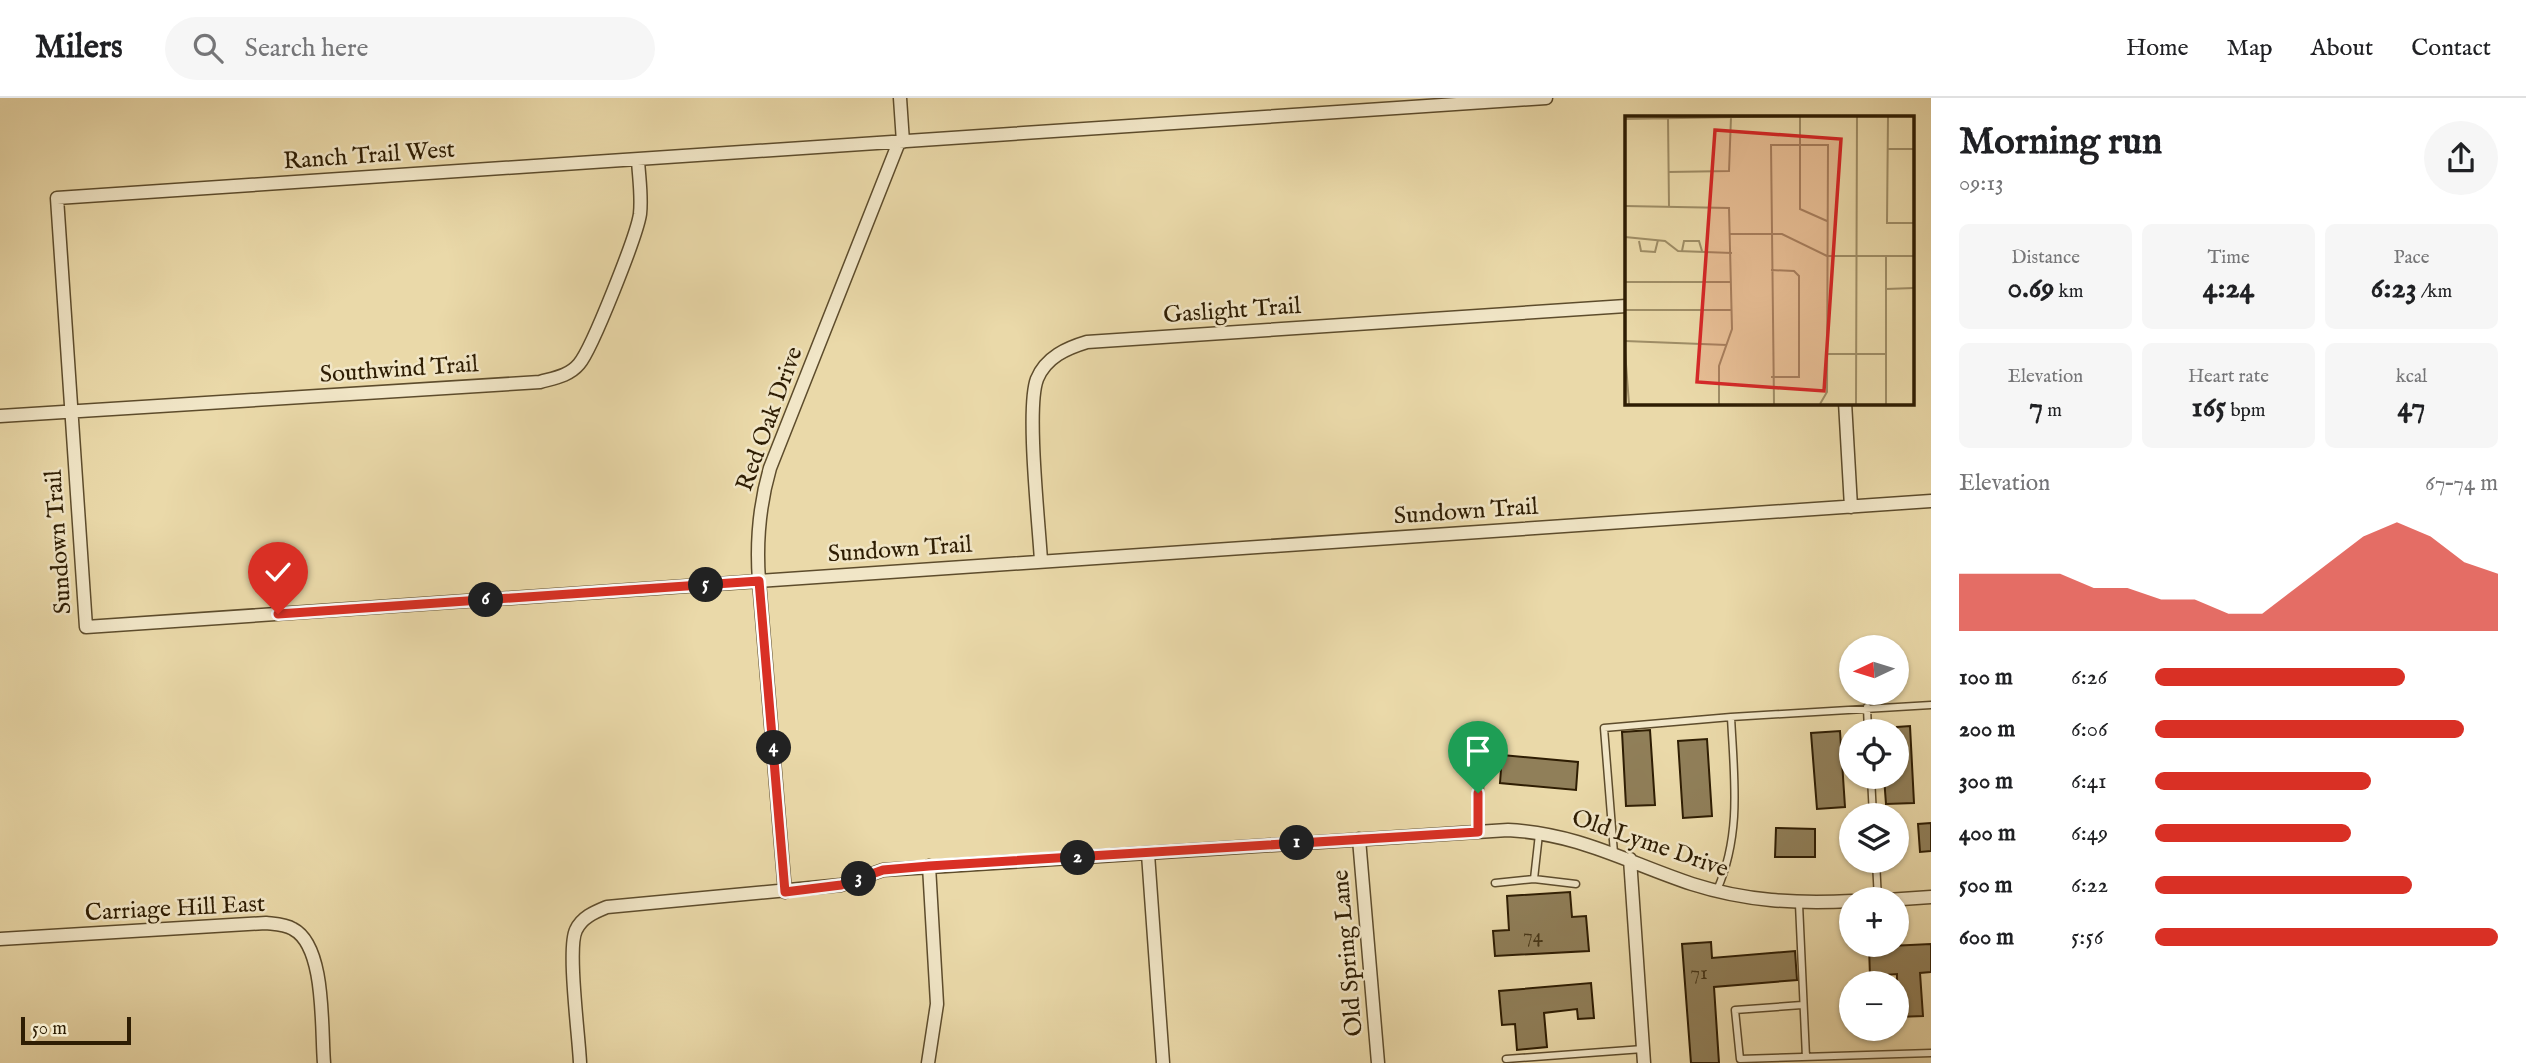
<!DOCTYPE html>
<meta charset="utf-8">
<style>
:root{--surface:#fff;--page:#f6f6f6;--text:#202124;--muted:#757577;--line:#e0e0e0;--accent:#d93025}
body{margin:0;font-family:"IM FELL English",serif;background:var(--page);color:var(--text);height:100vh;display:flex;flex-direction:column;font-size:26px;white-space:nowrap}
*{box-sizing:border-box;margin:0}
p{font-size:23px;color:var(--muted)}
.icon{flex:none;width:38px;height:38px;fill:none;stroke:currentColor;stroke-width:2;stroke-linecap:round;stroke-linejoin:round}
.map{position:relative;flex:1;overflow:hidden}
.sheet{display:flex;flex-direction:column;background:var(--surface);width:595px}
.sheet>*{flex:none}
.needle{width:46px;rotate:266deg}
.controls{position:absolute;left:1839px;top:537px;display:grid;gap:14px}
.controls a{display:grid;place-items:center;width:70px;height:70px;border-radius:50%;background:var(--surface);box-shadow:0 2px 5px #0004;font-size:35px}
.scale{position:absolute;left:21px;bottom:18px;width:110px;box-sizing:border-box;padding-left:7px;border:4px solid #2e1d03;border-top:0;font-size:19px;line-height:24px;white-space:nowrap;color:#2e1d03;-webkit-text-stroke:5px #f1e6c7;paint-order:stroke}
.pin{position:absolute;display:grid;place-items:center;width:60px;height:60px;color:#fff;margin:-72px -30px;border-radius:50% 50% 50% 0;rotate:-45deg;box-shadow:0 0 7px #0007}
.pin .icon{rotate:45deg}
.km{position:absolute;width:35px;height:35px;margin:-18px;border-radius:50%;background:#222;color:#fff;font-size:19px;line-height:35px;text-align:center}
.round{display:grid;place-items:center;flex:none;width:74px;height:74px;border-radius:37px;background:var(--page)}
.headline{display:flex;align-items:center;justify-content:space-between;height:119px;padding:0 28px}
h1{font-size:38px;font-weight:700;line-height:52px}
.stats{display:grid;grid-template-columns:repeat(3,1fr);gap:10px;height:119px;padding:7px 28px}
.stats div{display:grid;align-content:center;border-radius:10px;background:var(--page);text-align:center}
.stats b{font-size:30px;font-weight:700}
.stats small{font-size:19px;font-weight:400}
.stats p{font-size:19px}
.chart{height:196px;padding:14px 28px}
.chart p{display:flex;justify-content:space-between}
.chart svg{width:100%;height:126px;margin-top:7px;fill:var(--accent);opacity:.7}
ul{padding:0 28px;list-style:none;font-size:23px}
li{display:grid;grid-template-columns:112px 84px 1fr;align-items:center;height:52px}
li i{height:18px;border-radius:9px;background:var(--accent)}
header{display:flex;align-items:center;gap:42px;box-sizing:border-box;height:98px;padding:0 35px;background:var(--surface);border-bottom:2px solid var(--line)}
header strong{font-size:33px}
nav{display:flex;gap:38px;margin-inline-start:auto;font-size:24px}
.search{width:490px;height:63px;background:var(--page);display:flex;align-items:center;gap:18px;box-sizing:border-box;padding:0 24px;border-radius:38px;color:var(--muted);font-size:26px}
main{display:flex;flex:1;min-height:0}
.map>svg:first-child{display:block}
.building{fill:#907f59;stroke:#2e1d03;stroke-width:2}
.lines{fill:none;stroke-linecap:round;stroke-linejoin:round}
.service-casing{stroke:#5d4c2c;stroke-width:9}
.minor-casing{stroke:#5d4c2c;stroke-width:15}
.service{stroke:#f1e6c7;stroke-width:6}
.minor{stroke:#f1e6c7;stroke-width:12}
.route-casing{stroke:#fff;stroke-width:14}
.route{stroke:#d93025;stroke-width:9}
.labels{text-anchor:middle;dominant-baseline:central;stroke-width:5;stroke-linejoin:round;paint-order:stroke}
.number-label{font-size:21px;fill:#463618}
.street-label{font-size:24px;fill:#2e1d03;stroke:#f1e6c7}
.inset-road{fill:none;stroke:#9f8e67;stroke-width:2}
.view{fill:#d62828;fill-opacity:0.15;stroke:#d62828;stroke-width:3.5}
.inset-edge{fill:none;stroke:#2e1d03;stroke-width:3.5}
</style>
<header>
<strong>Milers</strong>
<div class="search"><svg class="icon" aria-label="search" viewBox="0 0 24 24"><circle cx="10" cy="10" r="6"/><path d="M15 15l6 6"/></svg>Search here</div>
<nav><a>Home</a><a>Map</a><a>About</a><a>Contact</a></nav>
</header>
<main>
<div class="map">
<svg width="1931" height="965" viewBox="0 0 1931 965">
<rect width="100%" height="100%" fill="#ead9a9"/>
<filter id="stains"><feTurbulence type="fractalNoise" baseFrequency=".00286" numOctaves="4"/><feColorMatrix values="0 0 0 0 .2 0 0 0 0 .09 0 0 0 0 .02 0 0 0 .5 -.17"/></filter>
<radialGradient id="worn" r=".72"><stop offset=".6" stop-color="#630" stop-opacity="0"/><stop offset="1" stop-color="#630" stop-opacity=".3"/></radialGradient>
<path class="building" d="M1910 628 1914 705 1886 706 1884 679H1897V629Z
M1650 632 1655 707 1626 708 1622 634Z
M1840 633 1845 709 1817 711 1811 635Z
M1707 641 1712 718 1683 720 1678 643Z
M1502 657 1578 664 1576 692 1500 685Z
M1931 725V753L1920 754 1918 726Z
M1776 730 1815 731V759H1775Z
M1570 794 1572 819 1586 818 1589 853 1495 858 1493 833 1509 832 1507 798Z
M1711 844 1712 860 1795 853 1797 882 1714 889 1719 965H1691L1682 846Z
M1931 846V874L1920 875 1923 918 1897 919V876L1870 878 1869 849Z
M1591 885 1594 920 1578 921 1577 911 1544 915 1547 949 1517 952 1515 926 1502 927 1499 893Z"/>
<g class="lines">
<defs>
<path id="service" d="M1867 609 1868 634
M1871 679 1873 718
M1478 734 1482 636
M1614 755 1604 630 1731 619 1931 607
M1876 763 1878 802
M1534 781 1576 786
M1495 785 1534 781 1539 736
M1717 792C1742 736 1734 679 1731 619
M1799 806 1806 959
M1802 907 1735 912 1740 961 1931 955
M1506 961 1643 951"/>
<path id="minor" d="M900 0 903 44
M1546 0 57 100 86 529 1931 403
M1845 304 1851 409
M0 318 540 284C554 280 569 278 579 266 592 251 637 137 640 116 642 98 639 80 638 62
M1041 463C1039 426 1026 310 1037 281 1046 259 1067 250 1087 244L1626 208
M1359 741 1378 965
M1148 756 1163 965
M1630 761 1644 965
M785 794 759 483C756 443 759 408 770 370L899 44
M1887 802 1931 799
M0 841 266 825C274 826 285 826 293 831 326 848 321 931 324 965
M580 965C579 939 567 850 576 832 582 819 595 814 607 809L841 787 883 772 1508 732C1580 736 1626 764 1692 786 1745 803 1797 806 1852 803
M928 965 937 906 929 768"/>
</defs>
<use href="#service" class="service-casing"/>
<use href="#minor" class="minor-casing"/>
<use href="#service" class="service"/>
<use href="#minor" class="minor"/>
</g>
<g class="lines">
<defs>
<path id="route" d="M278 516 759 483 785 794 841 787 883 772 929 768 1478 734V695"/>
</defs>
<use href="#route" class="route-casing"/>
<use href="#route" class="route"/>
</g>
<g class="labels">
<g class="number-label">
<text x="1533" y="838">74</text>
<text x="1699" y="875">71</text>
</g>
<g class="street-label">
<text transform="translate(369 58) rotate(-4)">Ranch Trail West</text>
<text transform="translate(1232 213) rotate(-4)">Gaslight Trail</text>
<text transform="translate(399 272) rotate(-4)">Southwind Trail</text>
<text transform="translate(770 321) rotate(-70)">Red Oak Drive</text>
<text transform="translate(1466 414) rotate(-4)">Sundown Trail</text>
<text transform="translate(59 444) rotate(-94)">Sundown Trail</text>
<text transform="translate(900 452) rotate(-4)">Sundown Trail</text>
<text transform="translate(1650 746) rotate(19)">Old Lyme Drive</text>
<text transform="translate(175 811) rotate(-3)">Carriage Hill East</text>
<text transform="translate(1348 855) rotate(-95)">Old Spring Lane</text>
</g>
</g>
<g transform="translate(1625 18)">
<rect width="289" height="289" fill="#ead9a9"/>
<path class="inset-road" d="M175 0V93L202 105M263 0 262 107H289M43 2 44 90M0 3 165 0M262 33H289M43 56 104 55 106 1M0 90 104 92 107 213 94 250V288M105 118H157L202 140M0 121 40 125 53 135 107 137M14 125 16 135 30 136 33 124M57 135 59 125H74L77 135M202 140H289M261 140V288M0 166H106M261 173 289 172M0 194H106M0 225 102 229M0 235 4 288M202 238H261M146 261H174V160L169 155 146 154M149 288 146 29H203L202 276 195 288M231 288 232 0"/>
<path class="view" d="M90 14 216 23 199 275 72 266Z"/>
<rect width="289" height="289" class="inset-edge"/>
</g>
<rect width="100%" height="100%" filter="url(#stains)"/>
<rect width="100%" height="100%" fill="url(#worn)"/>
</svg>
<div class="controls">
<a><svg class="needle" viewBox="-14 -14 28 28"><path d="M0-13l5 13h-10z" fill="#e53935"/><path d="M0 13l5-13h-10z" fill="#757577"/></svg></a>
<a><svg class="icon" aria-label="locate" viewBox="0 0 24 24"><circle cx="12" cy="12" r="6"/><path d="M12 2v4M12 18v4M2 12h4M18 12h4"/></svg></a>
<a><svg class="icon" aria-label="layers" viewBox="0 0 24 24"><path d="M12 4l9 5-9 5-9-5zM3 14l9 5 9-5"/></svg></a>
<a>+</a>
<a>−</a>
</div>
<div class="scale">50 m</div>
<div class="pin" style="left:1478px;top:695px;background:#1e9e55"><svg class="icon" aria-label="arrive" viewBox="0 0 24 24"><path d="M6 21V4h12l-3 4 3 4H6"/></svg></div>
<div class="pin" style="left:278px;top:516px;background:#d93025"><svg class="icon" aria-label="check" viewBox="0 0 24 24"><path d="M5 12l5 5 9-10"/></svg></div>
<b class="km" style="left:1297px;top:745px">1</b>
<b class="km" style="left:1078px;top:760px">2</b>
<b class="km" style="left:859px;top:781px">3</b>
<b class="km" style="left:774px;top:650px">4</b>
<b class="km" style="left:706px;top:487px">5</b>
<b class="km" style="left:486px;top:502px">6</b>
</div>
<section class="sheet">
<div class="headline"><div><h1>Morning run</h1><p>09:13</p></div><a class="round"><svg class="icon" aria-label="share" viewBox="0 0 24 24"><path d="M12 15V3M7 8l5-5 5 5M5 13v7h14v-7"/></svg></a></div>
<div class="stats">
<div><p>Distance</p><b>0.69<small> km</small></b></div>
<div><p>Time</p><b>4:24</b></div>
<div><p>Pace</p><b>6:23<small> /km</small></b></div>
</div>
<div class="stats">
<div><p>Elevation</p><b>7<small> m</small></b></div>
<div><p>Heart rate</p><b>165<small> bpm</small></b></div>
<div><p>kcal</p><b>47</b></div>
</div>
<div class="chart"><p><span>Elevation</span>67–74 m</p>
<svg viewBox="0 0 160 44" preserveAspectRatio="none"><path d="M0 44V24L10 24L20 24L30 24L40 29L50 29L60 33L70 33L80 38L90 38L100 29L110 20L120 11L130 6L140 11L150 20L160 24V44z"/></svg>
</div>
<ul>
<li><b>100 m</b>6:26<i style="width:73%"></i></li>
<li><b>200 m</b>6:06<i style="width:90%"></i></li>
<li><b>300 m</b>6:41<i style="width:63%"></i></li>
<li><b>400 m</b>6:49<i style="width:57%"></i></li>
<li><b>500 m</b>6:22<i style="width:75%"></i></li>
<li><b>600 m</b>5:56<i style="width:100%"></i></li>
</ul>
</section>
</main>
